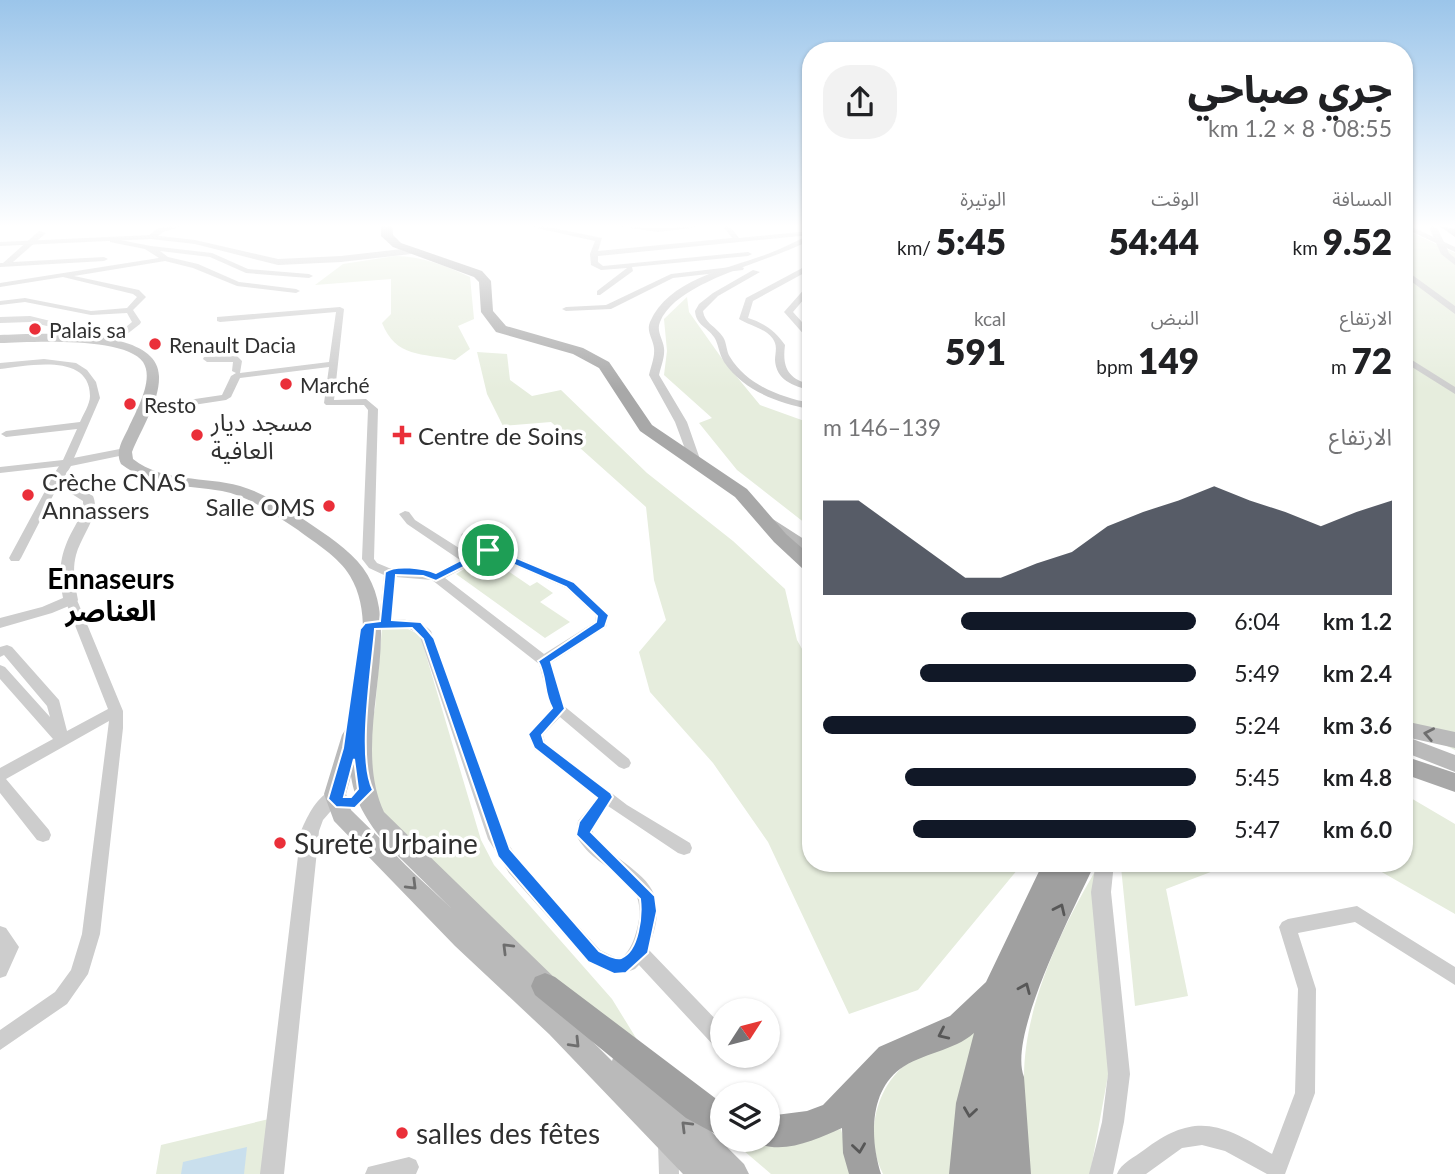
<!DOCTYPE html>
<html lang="ar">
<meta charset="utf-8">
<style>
:root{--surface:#fff;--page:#f2f2f2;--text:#202124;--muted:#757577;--accent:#111827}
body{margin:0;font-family:Lato,"Noto Sans Arabic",sans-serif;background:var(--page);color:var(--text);direction:rtl;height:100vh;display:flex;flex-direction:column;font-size:26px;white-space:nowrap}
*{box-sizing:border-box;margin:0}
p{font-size:23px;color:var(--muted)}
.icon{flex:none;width:38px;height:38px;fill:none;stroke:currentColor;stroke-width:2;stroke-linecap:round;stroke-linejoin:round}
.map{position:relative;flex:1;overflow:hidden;direction:ltr}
.panel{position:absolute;left:802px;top:42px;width:611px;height:830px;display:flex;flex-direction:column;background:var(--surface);border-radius:28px;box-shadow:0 2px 5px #0004;direction:rtl}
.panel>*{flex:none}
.needle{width:46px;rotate:54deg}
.controls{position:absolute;left:710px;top:998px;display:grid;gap:14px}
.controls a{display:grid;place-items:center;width:70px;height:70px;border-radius:50%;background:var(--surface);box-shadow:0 2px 5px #0004;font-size:35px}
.pin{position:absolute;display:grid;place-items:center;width:60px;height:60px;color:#fff;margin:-30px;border:4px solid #fff;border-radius:50%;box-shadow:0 2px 7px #0007}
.round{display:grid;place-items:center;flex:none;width:74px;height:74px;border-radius:28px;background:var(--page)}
.head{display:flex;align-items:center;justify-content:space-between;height:119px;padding:0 21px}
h1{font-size:38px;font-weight:800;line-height:52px}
.metrics{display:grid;grid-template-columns:repeat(3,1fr);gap:10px;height:119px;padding:7px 21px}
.metrics div{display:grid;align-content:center}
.metrics b{font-size:35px;font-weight:800}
.metrics small{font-size:19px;font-weight:400}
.metrics p{font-size:19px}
.chart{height:196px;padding:14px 21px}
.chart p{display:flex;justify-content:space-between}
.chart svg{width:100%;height:126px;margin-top:7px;fill:var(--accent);opacity:.7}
ul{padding:0 21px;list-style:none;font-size:23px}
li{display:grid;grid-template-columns:112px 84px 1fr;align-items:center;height:52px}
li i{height:18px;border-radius:9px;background:var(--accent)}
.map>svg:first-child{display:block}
.green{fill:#e6eddd}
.water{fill:#c9dfed}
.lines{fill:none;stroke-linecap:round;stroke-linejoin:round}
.minor{fill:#cdcdcd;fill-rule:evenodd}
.tertiary{fill:#cdcdcd;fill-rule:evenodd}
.secondary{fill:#bababa;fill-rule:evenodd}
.primary{fill:#a8a8a8;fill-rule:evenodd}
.trunk{fill:#a0a0a0;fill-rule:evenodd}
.oneway{stroke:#6e6e6e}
.oneway2{stroke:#575757}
.route{fill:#1a73e8;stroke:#fff;stroke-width:2;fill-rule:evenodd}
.poi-dot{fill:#ea2f39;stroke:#fff;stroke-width:2.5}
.labels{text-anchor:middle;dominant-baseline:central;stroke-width:7;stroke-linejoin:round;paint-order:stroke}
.far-poi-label{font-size:21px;fill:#303030;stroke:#fff;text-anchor:start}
.poi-label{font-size:24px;fill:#303030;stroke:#fff;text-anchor:start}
.quarter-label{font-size:28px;font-weight:bold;fill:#000;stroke:#fff}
.near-poi-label{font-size:28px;fill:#303030;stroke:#fff;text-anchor:start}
</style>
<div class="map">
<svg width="1455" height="1174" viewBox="0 0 1455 1174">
<rect width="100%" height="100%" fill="#fff"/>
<path class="green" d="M1404 229 1455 253V750L1404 724Z
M395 256C422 256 446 266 470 277L474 319 458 326 470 349 455 360C422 353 396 358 382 323L391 314V279L315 285 343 264Z
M687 297 689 312 723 360 760 405 810 423V527L737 470 699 423 712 418 664 375 667 351 664 319Z
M477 352 507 354 510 380 532 396 561 390 647 473 733 541 785 589 797 640 810 663V863H1023L918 990 849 1014 768 842 713 763 650 692 639 652 666 620 654 580 646 507 551 422 503 426 487 394Z
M486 556 530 586 537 582 553 593 540 602 570 622 545 638 456 574Z
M382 628H406L420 635 481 840 494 865 612 999 644 1051 641 1074 371 805 363 748 375 709Z
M1404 794 1455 824V914L1366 863H1404Z
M1125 863H1294L1216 870 1166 889 1188 996 1135 1006 1121 867Z
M1097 868 1113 1048 1090 1174H1029C1027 1142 1023 1110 1024 1078 1024 1006 1061 929 1097 868Z
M976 1027 956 1174H883C864 1137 875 1086 909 1062 929 1048 955 1039 976 1027Z
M269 1119 263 1174H156L161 1145Z
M841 1129 852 1174H771L730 1139H804Z"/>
<path class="water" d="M247 1147 244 1174H181L183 1162Z"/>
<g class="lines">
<path class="minor" d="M172 225H186L163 232 154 239 147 237 158 228Z
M523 225H538L602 238 598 251 732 238 722 225H729L739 238 810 231V235L598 256V262L603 266 748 252 752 254 748 256 632 267 633 271 600 295H597V291L627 268 601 270 591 265 590 254 595 241Z
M610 225 658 228 716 225 658 232Z
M1404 225H1408L1455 247V252L1404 228Z
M39 231 46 233 13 262 104 257 108 259 104 261 0 267V263H3Z
M805 237H810V274L806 272 753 301 748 318C764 323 775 331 785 345 782 367 788 379 810 384V390C793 386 776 380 775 360 775 355 777 348 775 343 770 329 750 326 739 319L746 298 806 266Z
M110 238 151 246 212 253 248 269 309 274 313 276 309 278 246 273 210 257 160 251 168 257 198 264 239 282 296 289 300 291 296 293 237 286 193 268 165 261 74 276 139 290 146 297 133 310 141 322 140 324 113 345 109 342 110 340 132 322 127 313 91 315 25 302 0 305V301L25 298 91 311 127 308 137 297 133 294 63 277 0 287V283L159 258 145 249 110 242Z
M740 266 744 268 743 270 673 278 611 309 566 311 562 309 566 307 606 305 671 274Z
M753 270 760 272 718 296 703 311C705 324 716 326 723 337 727 343 726 351 730 357 747 385 780 397 810 403V409C778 403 744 391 724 362 719 354 718 342 714 337 707 327 696 325 695 311L699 304 713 293Z
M807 286H810V292L793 312 810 331V339L807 338 784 312Z
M340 307 344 309 334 400 366 399 378 409 374 559 377 563 389 568 435 573 460 560 407 524 399 514 405 511 409 512 415 520 470 555H477L479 558 477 561 445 578 544 654 595 622 596 616 566 588 490 555 463 537 461 535 463 533H471L498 549 574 582 609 615 606 627 551 663 564 706 629 759 631 763 629 767 624 769 619 767 560 717 543 735 545 742 627 805 690 843 692 848 690 853 684 855 678 853 608 806C600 816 587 827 596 839 637 878 675 881 648 949L723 1027V1050L716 1048 639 965 635 969 622 974H614L588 962 509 873 488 839 419 634 406 627 369 630 363 626 364 623 379 621 384 575 369 568 362 559 368 410 364 405H326L324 403 329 367 240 378 231 397 226 400 141 413 136 410 141 407 222 395 231 376 236 373 232 371 233 362H207L203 359 204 357 237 356 242 361 240 373 329 362 336 312 220 322 217 321V317ZM396 577 432 580 539 664 551 708 528 734 534 749 597 798 578 821 576 835C597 876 652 872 637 929 634 940 631 949 622 958L614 957 600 950 521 863 503 836 431 631C421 620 407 619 392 620Z
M30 316 71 326 72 328 68 331 30 322 0 323V317Z
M1404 355 1455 387V394L1404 362Z
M44 359 76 363 87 370 96 382 100 398 71 465 0 473V467L63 460 77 429 6 437 1 434 6 431 80 422C83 415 90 404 90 396 90 352 27 366 0 369V363Z
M56 477 61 480 21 558 19 561H11L9 558 51 480Z
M71 596 77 600 123 711V728L100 934 88 974 67 1004 0 1050V1030L55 992 71 970 82 934 109 721 6 779 49 830 51 835 49 840 43 842 37 840 0 793V768L53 739 0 679V665L5 667 50 717 47 706 4 655 0 657V647L7 645 12 647 59 700 67 731 108 709 65 600Z
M1357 906 1455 967V985L1355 922 1298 933 1316 989 1315 1093 1285 1174H1267L1225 1151 1202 1145 1182 1148 1146 1174H1117C1121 1163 1135 1157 1144 1150 1195 1111 1222 1124 1272 1154L1295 1093 1298 989 1279 927 1282 922 1288 919Z
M0 926 6 928 19 947 6 976 0 978Z
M668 1133 675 1136 678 1143 679 1174H659L658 1143 661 1136Z
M409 1157 416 1160 419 1167 416 1174H365L368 1167Z"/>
<path class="tertiary" d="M803 225H810V229Z
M1428 225H1436L1449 253 1455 258V265L1441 254Z
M151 235 195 240 278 259 341 256 411 248 415 251 411 254 341 262 278 265 195 244 151 239 0 246V242Z
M810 235V240C771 262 677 280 660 322 656 331 663 339 664 348 665 357 661 366 659 375L687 422 701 462 695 466 691 465 675 422 649 375C651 366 655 357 654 348 653 339 646 331 650 322 669 278 731 268 770 253 784 248 797 240 810 235Z
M1404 269 1455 306V314L1404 276Z
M125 448 131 452 129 454 71 466 63 479 93 496C101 514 81 536 76 555 72 570 75 585 78 600L76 603 52 613 0 628V618L42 607 63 598C59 578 59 561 67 542 72 529 84 515 83 501L50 480 63 460Z
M335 789 341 791 344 796 323 820 319 831 284 1174H260L301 831C308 815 317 795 335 789Z
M1096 863H1114L1111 892 1130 1074 1124 1122 1113 1174H1089L1102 1122 1108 1074 1091 892Z"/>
<path class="secondary" d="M0 335C34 334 158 325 159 376 160 401 141 429 132 452L133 459C164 483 204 476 240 486 264 493 286 508 306 521 325 534 349 549 363 568 409 631 348 735 384 812L561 984 565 993 561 1002 555 1004 612 1061 614 1055 624 1051 634 1055 744 1164 749 1174H683L549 1034 455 946 334 821 324 794 342 735 345 730 351 728C356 681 376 619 350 576 339 557 315 543 298 530 275 515 249 496 222 491 186 485 151 487 121 464 115 452 122 441 128 429 135 413 155 380 143 362 125 336 29 342 0 343ZM351 776C358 830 415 872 452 909L351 810 346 794Z
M768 516 810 543V556L804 555 762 524 760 521Z
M1404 721 1455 732V748L1410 738 1455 755V772L1404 752Z"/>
<path class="primary" d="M381 225H392L393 235 401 243 482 271 491 281 493 311 506 326 583 348 609 362 652 425 747 489 786 534 810 555V571L803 569 774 542 735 497 640 431 599 368 573 354 496 332 481 312 479 282 474 277 393 247 381 236Z
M1438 225 1455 229V237Z
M1404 756 1455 773V792L1404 774Z"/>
<path class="trunk" d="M1043 863H1069L1057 888 1069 863H1095C1075 907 1007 1035 1024 1077L1031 1174H949L956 1103 974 1033C954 1051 922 1053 900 1069 869 1092 870 1140 881 1174H849L843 1153 842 1128C817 1139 784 1155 757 1143L755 1139H768V1116L807 1111 823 1105 879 1047 950 1016 986 982Z
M545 973 555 977 723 1104V1138L686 1118 535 995 531 986 535 977Z"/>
</g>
<defs><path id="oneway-chevron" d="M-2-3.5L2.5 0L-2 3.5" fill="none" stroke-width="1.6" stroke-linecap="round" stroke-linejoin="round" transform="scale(1.75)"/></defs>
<g class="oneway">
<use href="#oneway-chevron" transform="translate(1429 734) rotate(-169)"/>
<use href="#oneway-chevron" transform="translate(412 885) rotate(45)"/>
<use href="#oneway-chevron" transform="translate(507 948) rotate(-135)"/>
<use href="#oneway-chevron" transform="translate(575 1043) rotate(46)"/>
<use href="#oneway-chevron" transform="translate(686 1126) rotate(-135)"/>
</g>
<g class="oneway2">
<use href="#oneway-chevron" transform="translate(1060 909) rotate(-65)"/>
<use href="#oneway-chevron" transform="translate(1025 988) rotate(-67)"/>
<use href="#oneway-chevron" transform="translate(943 1034) rotate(155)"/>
<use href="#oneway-chevron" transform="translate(970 1112) rotate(98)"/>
<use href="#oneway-chevron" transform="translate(859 1148) rotate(82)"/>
</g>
<linearGradient id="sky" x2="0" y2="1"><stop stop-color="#9bc5ea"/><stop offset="0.58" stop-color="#fff"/><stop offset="1" stop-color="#fff" stop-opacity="0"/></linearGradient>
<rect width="1455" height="390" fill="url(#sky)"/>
<path class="route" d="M488 546 574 582 609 615 605 627 551 662 565 709 542 735 544 742 611 793 613 797 591 832 655 896 657 911 648 953 626 973 614 974 588 962 498 857 423 639 412 628 375 629C372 667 357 758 373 790L355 808 336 807 328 799 343 748 360 629 365 623 380 621 385 572C396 564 423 568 436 573ZM489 554 566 587 597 616 596 622 538 661C547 676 543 693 552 708L528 734 534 748 597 798 579 822 576 835 640 899C642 915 639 951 621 958 614 960 606 954 599 951L510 849 434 638 421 622 392 620 396 575 423 576 436 581ZM354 759 358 789 351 797H344Z"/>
<g class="poi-dot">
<circle cx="35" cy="329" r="7"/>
<circle cx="155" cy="344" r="7"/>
<circle cx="286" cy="384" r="7"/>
<circle cx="130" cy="404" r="7"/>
<circle cx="197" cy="435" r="7"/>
<path d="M398.5 424.5h7v7h7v7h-7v7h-7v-7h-7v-7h7z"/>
<circle cx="28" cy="495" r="7"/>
<circle cx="329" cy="506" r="7"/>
<circle cx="280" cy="843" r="7"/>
<circle cx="402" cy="1133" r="7"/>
</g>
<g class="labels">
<g class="far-poi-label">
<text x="49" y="329">Palais sa</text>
<text x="169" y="344">Renault Dacia</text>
<text x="300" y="384">Marché</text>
<text x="144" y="404">Resto</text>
</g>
<g class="poi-label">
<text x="211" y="421">مسجد ديار<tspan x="211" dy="28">العافية</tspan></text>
<text x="418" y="435">Centre de Soins</text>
<text x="42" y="481">Crèche CNAS<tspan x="42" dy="28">Annassers</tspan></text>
<text x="315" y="506" text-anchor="end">Salle OMS</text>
</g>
<g class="quarter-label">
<text x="111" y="578">Ennaseurs<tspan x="111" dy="32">العناصر</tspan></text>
</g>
<g class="near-poi-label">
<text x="294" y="843">Sureté Urbaine</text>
<text x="416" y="1133">salles des fêtes</text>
</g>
</g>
</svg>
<div class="controls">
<a><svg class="needle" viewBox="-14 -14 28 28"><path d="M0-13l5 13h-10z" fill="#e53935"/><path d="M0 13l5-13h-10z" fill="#757577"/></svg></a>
<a><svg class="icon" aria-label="layers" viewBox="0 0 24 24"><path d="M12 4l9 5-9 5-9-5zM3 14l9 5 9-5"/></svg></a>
</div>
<div class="pin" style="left:488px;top:550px;background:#1e9e55"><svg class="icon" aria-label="arrive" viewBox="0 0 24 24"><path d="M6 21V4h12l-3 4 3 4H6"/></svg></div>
<section class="panel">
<div class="head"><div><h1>جري صباحي</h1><p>08:55 · 8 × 1.2 km</p></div><a class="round"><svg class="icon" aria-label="share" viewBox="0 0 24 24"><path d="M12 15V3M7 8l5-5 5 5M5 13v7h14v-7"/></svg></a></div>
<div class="metrics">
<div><p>المسافة</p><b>9.52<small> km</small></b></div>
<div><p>الوقت</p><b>54:44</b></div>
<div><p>الوتيرة</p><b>5:45<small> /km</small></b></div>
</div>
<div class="metrics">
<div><p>الارتفاع</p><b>72<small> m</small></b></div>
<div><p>النبض</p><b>149<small> bpm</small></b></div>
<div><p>kcal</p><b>591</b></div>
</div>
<div class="chart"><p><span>الارتفاع</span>139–146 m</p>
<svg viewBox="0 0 160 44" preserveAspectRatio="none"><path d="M0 44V11L10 11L20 20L30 29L40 38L50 38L60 33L70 29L80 20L90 15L100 11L110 6L120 11L130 15L140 20L150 15L160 11V44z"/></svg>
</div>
<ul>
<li><b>1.2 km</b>6:04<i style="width:63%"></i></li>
<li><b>2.4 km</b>5:49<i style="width:74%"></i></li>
<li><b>3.6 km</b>5:24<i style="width:100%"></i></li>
<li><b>4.8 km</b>5:45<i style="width:78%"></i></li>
<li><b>6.0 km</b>5:47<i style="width:76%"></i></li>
</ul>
</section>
</div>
